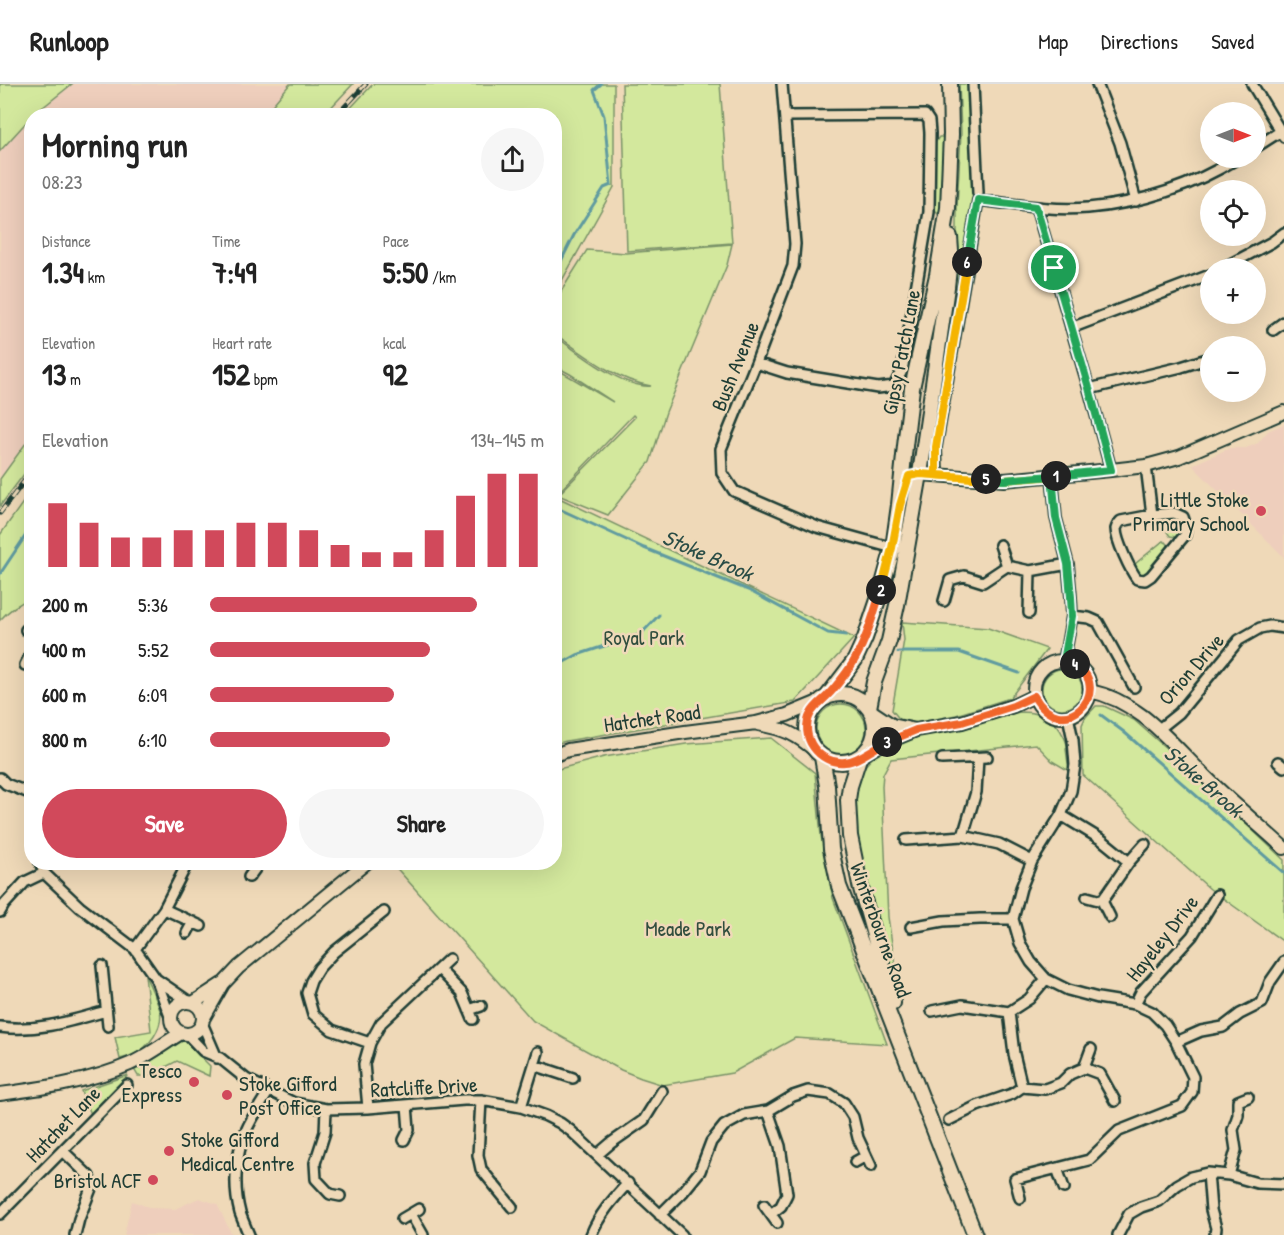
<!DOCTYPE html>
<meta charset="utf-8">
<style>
:root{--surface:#fff;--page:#f6f6f6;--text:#222;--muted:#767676;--line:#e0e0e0;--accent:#d1495b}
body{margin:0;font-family:"Patrick Hand",sans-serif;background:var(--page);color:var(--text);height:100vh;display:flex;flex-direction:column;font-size:22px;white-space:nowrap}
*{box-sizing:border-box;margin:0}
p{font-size:20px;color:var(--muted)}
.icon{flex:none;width:33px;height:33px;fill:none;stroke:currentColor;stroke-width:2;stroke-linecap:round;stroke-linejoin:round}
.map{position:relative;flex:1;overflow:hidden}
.drawer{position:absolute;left:24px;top:24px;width:538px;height:762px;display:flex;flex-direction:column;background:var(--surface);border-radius:24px;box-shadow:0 6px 24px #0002}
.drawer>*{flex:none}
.needle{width:39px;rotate:90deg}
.controls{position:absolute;left:1200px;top:18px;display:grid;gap:12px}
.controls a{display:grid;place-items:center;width:66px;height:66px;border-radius:50%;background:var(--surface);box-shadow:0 6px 24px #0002;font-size:30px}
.pin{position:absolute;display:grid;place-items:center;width:51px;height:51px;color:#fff;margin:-26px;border:3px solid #fff;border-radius:50%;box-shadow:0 2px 6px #0007}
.km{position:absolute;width:30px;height:30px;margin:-15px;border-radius:50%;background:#222;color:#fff;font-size:16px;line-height:30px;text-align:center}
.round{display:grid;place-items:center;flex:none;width:63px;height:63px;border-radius:32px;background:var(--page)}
.summary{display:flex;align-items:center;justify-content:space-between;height:102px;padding:0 18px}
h1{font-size:33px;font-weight:700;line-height:45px}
.metrics{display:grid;grid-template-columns:repeat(3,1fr);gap:9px;height:102px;padding:6px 18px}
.metrics div{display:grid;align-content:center}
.metrics b{font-size:30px;font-weight:700}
.metrics small{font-size:16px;font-weight:400}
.metrics p{font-size:16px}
.chart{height:168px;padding:12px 18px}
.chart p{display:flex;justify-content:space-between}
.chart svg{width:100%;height:108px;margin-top:6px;stroke:var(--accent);stroke-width:6}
.action{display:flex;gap:12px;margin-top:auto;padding:12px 18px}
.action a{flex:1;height:69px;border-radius:36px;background:var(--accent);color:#fff;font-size:24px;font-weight:700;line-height:69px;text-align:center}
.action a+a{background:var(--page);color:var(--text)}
ul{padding:0 18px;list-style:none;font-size:20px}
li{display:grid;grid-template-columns:96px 72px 1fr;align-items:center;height:45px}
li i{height:15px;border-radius:8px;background:var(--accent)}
header{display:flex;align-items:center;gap:36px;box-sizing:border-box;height:84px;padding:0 30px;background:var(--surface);border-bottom:2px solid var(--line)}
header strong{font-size:28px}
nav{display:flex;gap:33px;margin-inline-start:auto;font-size:21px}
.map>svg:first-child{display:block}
.built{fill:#eecebc}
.green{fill:#d3e89d;stroke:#799268;stroke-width:1.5}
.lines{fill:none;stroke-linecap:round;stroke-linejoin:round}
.stream{stroke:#609ba0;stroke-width:3}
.minor-casing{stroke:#1f3d34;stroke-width:14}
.tertiary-casing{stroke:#1f3d34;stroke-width:16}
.secondary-casing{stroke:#1f3d34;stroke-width:18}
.minor{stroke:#efd9b8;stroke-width:9}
.tertiary{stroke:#efd9b8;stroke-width:12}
.secondary{stroke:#efd9b8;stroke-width:14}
.rail-casing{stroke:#1f3d34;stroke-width:5}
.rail{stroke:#efd9b8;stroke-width:3;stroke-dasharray:9;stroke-linecap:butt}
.split-1-casing{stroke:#fff;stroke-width:12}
.split-2-casing{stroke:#fff;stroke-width:12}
.split-3-casing{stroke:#fff;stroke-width:12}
.split-4-casing{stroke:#fff;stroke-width:12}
.split-5-casing{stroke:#fff;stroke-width:12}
.split-6-casing{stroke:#fff;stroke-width:12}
.split-7-casing{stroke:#fff;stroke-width:12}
.split-1{stroke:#22a559;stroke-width:8}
.split-2{stroke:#f5b400;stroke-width:8}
.split-3{stroke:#f0652b;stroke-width:8}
.split-4{stroke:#f0652b;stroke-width:8}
.split-5{stroke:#22a559;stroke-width:8}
.split-6{stroke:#f5b400;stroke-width:8}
.split-7{stroke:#22a559;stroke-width:8}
.poi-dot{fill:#d1495b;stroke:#efd9b8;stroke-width:2}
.labels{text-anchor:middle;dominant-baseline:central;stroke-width:5;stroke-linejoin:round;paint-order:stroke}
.street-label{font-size:21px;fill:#1f3d34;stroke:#efd9b8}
.poi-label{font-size:21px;fill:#1f3d34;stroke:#efd9b8;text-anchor:end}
.park-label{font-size:21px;fill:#314e3e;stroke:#efd9b8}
.water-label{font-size:22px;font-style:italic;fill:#2a4d46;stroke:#efd9b8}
</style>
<header>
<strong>Runloop</strong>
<nav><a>Map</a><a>Directions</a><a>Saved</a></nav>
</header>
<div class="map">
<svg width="1284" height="1151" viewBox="0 0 1284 1151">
<rect width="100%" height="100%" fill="#efd9b8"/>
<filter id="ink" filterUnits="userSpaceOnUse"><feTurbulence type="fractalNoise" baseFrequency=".0167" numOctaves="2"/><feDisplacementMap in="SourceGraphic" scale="12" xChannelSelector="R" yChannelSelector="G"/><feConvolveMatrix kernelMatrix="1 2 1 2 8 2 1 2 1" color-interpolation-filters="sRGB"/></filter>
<g filter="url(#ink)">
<path class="built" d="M0 0H349L319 31 32 32 31 376 0 418Z
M1284 340V473L1192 381 1230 364H1246L1258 359 1268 347Z
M199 1114 217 1120 232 1151H124L132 1117 151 1124 175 1125Z"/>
<path class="green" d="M0 0H72L32 32 0 67Z
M290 0H353L324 31H264Z
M373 0H614V103L555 209V32L344 31Z
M622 0H720L732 159 627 167Z
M959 0H970L975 115 951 255 944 257 957 163V122L961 49Z
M939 53H944V117L938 130 935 127V59Z
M732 160 727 181 666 328 650 378 608 431 558 411 635 333 633 331 555 412V284L613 318 570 290 555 282V252C578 268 623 305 651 302 615 296 585 271 555 250V217L587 166 626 169Z
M31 352V381L0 422V395Z
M31 407V514C19 519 9 526 0 536V451Z
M555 412 854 554 795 618 566 657 555 660Z
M1171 434 1177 436 1180 441 1179 450 1176 453 1170 452 1163 442 1162 436Z
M1163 457 1167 459 1168 461 1167 467 1147 491 1136 490 1133 485 1135 480Z
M902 538 988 544 1047 565 1010 614 956 631 916 639 901 637 892 626 904 556Z
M1042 605a20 20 0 1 1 40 0a20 20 0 1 1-40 0Z
M816 645a25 25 0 1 1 50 0a25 25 0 1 1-50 0Z
M1096 622H1104L1134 636 1167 665 1284 776V858L1210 805 1083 691 1082 641 1085 634Z
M1020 628C1047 628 1060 638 1068 663L1066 665 1069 687 1052 677 1036 660 891 675 883 690 882 702 888 833 899 906 895 908C885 873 875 838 867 802 859 769 846 724 860 691 865 678 877 669 889 662 913 648 945 647 972 641 988 638 1004 631 1020 628Z
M771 654 815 689 821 752 833 814 887 960 795 954 732 989 663 1001 641 994 621 986 533 937 392 779 555 778V686L604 673 686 660Z
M145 891C150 902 156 914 160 926 164 943 149 964 133 971 129 973 124 974 120 975L115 953 151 947Z
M184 956 210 982 209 992 177 977 148 992H138L134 985Z
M128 991 91 1030 81 1007Z"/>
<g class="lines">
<path class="stream" d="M555 189 574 151 604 104 611 101 604 32 594 6 601 0
M555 423 644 464 748 506 828 549 846 551
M0 490 32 442
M898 568H959L1019 589
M555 583 577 571 641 550 659 531
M1101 631 1124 648 1284 789"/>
<defs>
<path id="minor" d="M782 0 795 160 793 182 756 279 721 365 722 389 734 407 817 443 893 464
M973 0 978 109
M1097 0 1120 59 1136 117
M1252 0 1284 53
M1256 63 1281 47
M1036 123 1089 305 1111 386
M1223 184 1272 158 1284 149
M1071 244 1210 191
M1273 246 1284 238
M756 279 787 289 878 304 894 302 902 287 929 128 930 49 929 37 925 31 785 32
M1089 305 1181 283 1210 274
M1146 382 1152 431
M937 391 936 363 978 116C1014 120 1051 127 1088 124 1141 119 1193 102 1238 74
M1052 392 1056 434 1068 480 1071 513 1072 532 1064 577
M1174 429 1183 433 1186 442 1185 451 1151 492 1145 496 1137 495C1130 486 1116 456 1116 445 1117 441 1118 440 1121 437L1152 431Z
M1000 461 1007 482
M944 517 950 496 964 492 983 498 1007 482 1030 487 1068 480
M1029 529 1030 487
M1072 532 1089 534 1098 538 1134 603
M26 546 32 549
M25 581 32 567
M1159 645 1179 629 1239 556 1260 544 1270 542 1284 544
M942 675 987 673
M1278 678 1284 683
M0 694 6 700 32 710
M1061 731 1102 756 1129 778
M963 752 976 708 978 674
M906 756 963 752 999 760 1032 777
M40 778 44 789 80 823 135 865 156 895 171 935
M249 793 260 778
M1087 813 1102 817 1129 778 1145 760
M1102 817 1110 833
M164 825 201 842
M0 828 4 821 25 798 44 789
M911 843 943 837 980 835H1013
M187 849 193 838
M135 865 164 825 188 778
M102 882 108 942
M439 885 462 909 473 935
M156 895 188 917
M1135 920 1141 908 1192 852 1217 811
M469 926 481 922
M932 927 962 921 1009 928
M202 939 217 974
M0 943C37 948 71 937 106 927
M187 950 203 967 220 974 246 995 294 1019 326 1025 368 1024 464 1016H481L521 1023 546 1032 560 1039 571 1047 682 1151
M1176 958 1201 947 1223 943 1240 930 1262 919 1270 898 1284 878
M370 959 332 946 313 930 307 909 311 897 319 884 334 868 384 828
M534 981 538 968
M1084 984 1100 990 1115 1017
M1022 1003 1045 1005 1061 999 1070 990 1084 984 1091 965
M481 1016 478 1071 481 1085 512 1123
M521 1023 534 981 573 994
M368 1024 364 980 370 959 381 939 449 875
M326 1025 325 1048 315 1079 316 1095 330 1110 340 1112
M768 1027 780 1062 787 1110 781 1122 771 1130
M949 1036 977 1022 1012 1010 1022 1003 1014 970 1009 928 1029 915 1046 895
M404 1056 409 1046 407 1021
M63 1067 89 1092 92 1102 79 1135 75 1151
M597 1071 611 1059 644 1036 662 1007
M855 1078 866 1072
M1057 1084 1064 1104
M1208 1089 1211 1126 1216 1144 1215 1151
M1229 1091 1236 1066 1233 1046 1238 1031V1017L1248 1013
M1020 1114 1015 1095 1089 1076 1119 1047 1182 1022 1192 1008 1193 993 1176 958 1165 941 1152 928 1135 920 1098 914 1068 906 1046 895 1031 878 1020 859 1013 835 1021 804 1032 777 1061 731 1071 707 1075 681 1073 656 1068 632
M764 1121 777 1139
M0 1130 127 1001
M411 1130 423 1151
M660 1131 683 1108 700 1087 711 1058 724 1042 744 1031 768 1027 793 1012 808 1007 830 1010 844 1019 853 1033 858 1054 871 1082
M402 1135 419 1125
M249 1151C246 1144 243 1137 240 1129 233 1103 235 1072 246 1047 252 1033 261 1020 269 1007
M591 1151C599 1131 613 1115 628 1099
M1118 1151 1129 1130 1141 1123 1159 1117 1177 1101 1191 1093 1208 1089 1229 1091 1257 1099 1284 1100"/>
<path id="tertiary" d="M920 390 1004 396 1111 386 1146 382 1179 373 1284 328
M1034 605a28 28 0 1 1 56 0a28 28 0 1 1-56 0Z
M1090 607C1140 617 1171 659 1206 693 1231 718 1258 740 1284 764
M871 627 892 641 916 646
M758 640C785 645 796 650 817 668
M864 670 880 661 916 646 962 638 1013 622 1034 612
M555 671 568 666 685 648 756 639 787 631 821 617
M171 934a16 16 0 1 1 32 0a16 16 0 1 1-32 0Z
M193 919 222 900
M203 935 223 900 239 883 367 778
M0 1010C44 1004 89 998 130 980 148 972 165 959 181 949"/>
<path id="secondary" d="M807 644a34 34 0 1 1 68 0a34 34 0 1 1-68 0Z
M826 614 855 576 865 554 882 504 893 464 899 421 905 362 912 304 937 191 948 124 951 50 950 0
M869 624 874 598 889 557 897 521 920 390 947 203 951 167 950 153
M822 673 827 702 831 765 839 802 975 1151
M859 674 850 702 848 716 850 752 860 801 893 919"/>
</defs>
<use href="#minor" class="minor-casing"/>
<use href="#tertiary" class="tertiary-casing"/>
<use href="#secondary" class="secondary-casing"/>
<use href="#minor" class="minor"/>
<use href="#tertiary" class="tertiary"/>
<use href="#secondary" class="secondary"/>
<defs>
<path id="rail" d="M336 32 366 0
M0 429 32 387"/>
</defs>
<use href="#rail" class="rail-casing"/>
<use href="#rail" class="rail"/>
</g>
</g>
<g class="lines" filter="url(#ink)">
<defs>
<path id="split-1" d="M1054 184 1089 304 1111 386 1056 392"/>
<path id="split-2" d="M881 506 892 464 900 421 909 392 920 390 1004 396 1056 392"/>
<path id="split-3" d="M881 506C874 529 867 554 855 575 850 585 835 604 827 612 821 618 816 621 811 629 798 652 819 681 845 678 859 677 874 663 887 658"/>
<path id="split-4" d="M887 658 916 646 962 638 1013 622 1034 612C1062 662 1116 607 1075 580"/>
<path id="split-5" d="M986 395 1004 396 1052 392 1056 434 1068 480 1071 513 1072 532 1064 577 1075 580"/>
<path id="split-6" d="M967 178 936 363V391L986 395"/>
<path id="split-7" d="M967 178 978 116 1036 123 1054 184"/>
</defs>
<use href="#split-1" class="split-1-casing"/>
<use href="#split-2" class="split-2-casing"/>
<use href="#split-3" class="split-3-casing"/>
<use href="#split-4" class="split-4-casing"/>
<use href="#split-5" class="split-5-casing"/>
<use href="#split-6" class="split-6-casing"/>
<use href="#split-7" class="split-7-casing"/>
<use href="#split-1" class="split-1"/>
<use href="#split-2" class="split-2"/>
<use href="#split-3" class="split-3"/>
<use href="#split-4" class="split-4"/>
<use href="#split-5" class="split-5"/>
<use href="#split-6" class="split-6"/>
<use href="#split-7" class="split-7"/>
</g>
<g class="poi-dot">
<circle cx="1261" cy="427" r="6"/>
<circle cx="194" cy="998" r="6"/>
<circle cx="227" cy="1011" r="6"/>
<circle cx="169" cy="1067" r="6"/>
<circle cx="153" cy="1096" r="6"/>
</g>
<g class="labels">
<g class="street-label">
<text transform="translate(901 268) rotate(-79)">Gipsy Patch Lane</text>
<text transform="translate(735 282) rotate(-68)">Bush Avenue</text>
<text transform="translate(1191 585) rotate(-49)">Orion Drive</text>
<text transform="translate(652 634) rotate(-8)">Hatchet Road</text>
<text transform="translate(881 846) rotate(70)">Winterbourne Road</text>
<text transform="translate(1162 854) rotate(-52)">Hayeley Drive</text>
<text transform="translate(424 1003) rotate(-3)">Ratcliffe Drive</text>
<text transform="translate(63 1040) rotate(-46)">Hatchet Lane</text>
</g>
<g class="poi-label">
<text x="1249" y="415">Little Stoke<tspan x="1249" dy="24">Primary School</tspan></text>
<text x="182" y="986">Tesco<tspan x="182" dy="24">Express</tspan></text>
<text x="239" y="999" text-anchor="start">Stoke Gifford<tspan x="239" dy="24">Post Office</tspan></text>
<text x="181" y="1055" text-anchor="start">Stoke Gifford<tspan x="181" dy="24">Medical Centre</tspan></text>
<text x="141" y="1096">Bristol ACF</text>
</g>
<g class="park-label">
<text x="644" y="553">Royal Park</text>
<text x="688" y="844">Meade Park</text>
</g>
<g class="water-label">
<text transform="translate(708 471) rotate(24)">Stoke Brook</text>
<text transform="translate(1204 697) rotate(41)">Stoke Brook</text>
</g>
</g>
</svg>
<div class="controls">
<a><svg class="needle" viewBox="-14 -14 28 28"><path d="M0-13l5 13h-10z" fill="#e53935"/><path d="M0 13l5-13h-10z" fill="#767676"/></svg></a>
<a><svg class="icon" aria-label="locate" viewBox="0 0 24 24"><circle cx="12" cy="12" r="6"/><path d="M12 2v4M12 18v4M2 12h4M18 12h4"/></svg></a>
<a>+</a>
<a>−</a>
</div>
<div class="pin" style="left:1054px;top:184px;background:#1e9e55"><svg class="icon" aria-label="arrive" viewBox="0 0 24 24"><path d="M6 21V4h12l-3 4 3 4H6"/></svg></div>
<b class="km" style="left:1056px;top:392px">1</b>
<b class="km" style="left:881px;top:506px">2</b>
<b class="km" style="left:887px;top:658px">3</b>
<b class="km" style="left:1075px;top:580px">4</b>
<b class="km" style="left:986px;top:395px">5</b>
<b class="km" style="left:967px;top:178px">6</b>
<section class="drawer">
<div class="summary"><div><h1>Morning run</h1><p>08:23</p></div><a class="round"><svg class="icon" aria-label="share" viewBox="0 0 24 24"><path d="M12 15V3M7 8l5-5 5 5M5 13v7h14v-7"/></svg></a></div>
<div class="metrics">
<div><p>Distance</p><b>1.34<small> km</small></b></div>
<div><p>Time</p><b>7:49</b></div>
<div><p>Pace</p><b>5:50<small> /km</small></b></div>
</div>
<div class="metrics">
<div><p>Elevation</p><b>13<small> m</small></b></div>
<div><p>Heart rate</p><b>152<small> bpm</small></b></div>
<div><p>kcal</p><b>92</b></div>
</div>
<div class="chart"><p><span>Elevation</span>134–145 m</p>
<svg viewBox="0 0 160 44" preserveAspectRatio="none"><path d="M5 44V18M15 44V26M25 44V32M35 44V32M45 44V29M55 44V29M65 44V26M75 44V26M85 44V29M95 44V35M105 44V38M115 44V38M125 44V29M135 44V15M145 44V6M155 44V6"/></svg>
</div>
<ul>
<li><b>200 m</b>5:36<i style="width:80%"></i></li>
<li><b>400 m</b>5:52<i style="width:66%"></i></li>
<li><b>600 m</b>6:09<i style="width:55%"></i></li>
<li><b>800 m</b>6:10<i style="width:54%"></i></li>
</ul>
<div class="action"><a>Save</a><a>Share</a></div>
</section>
</div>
